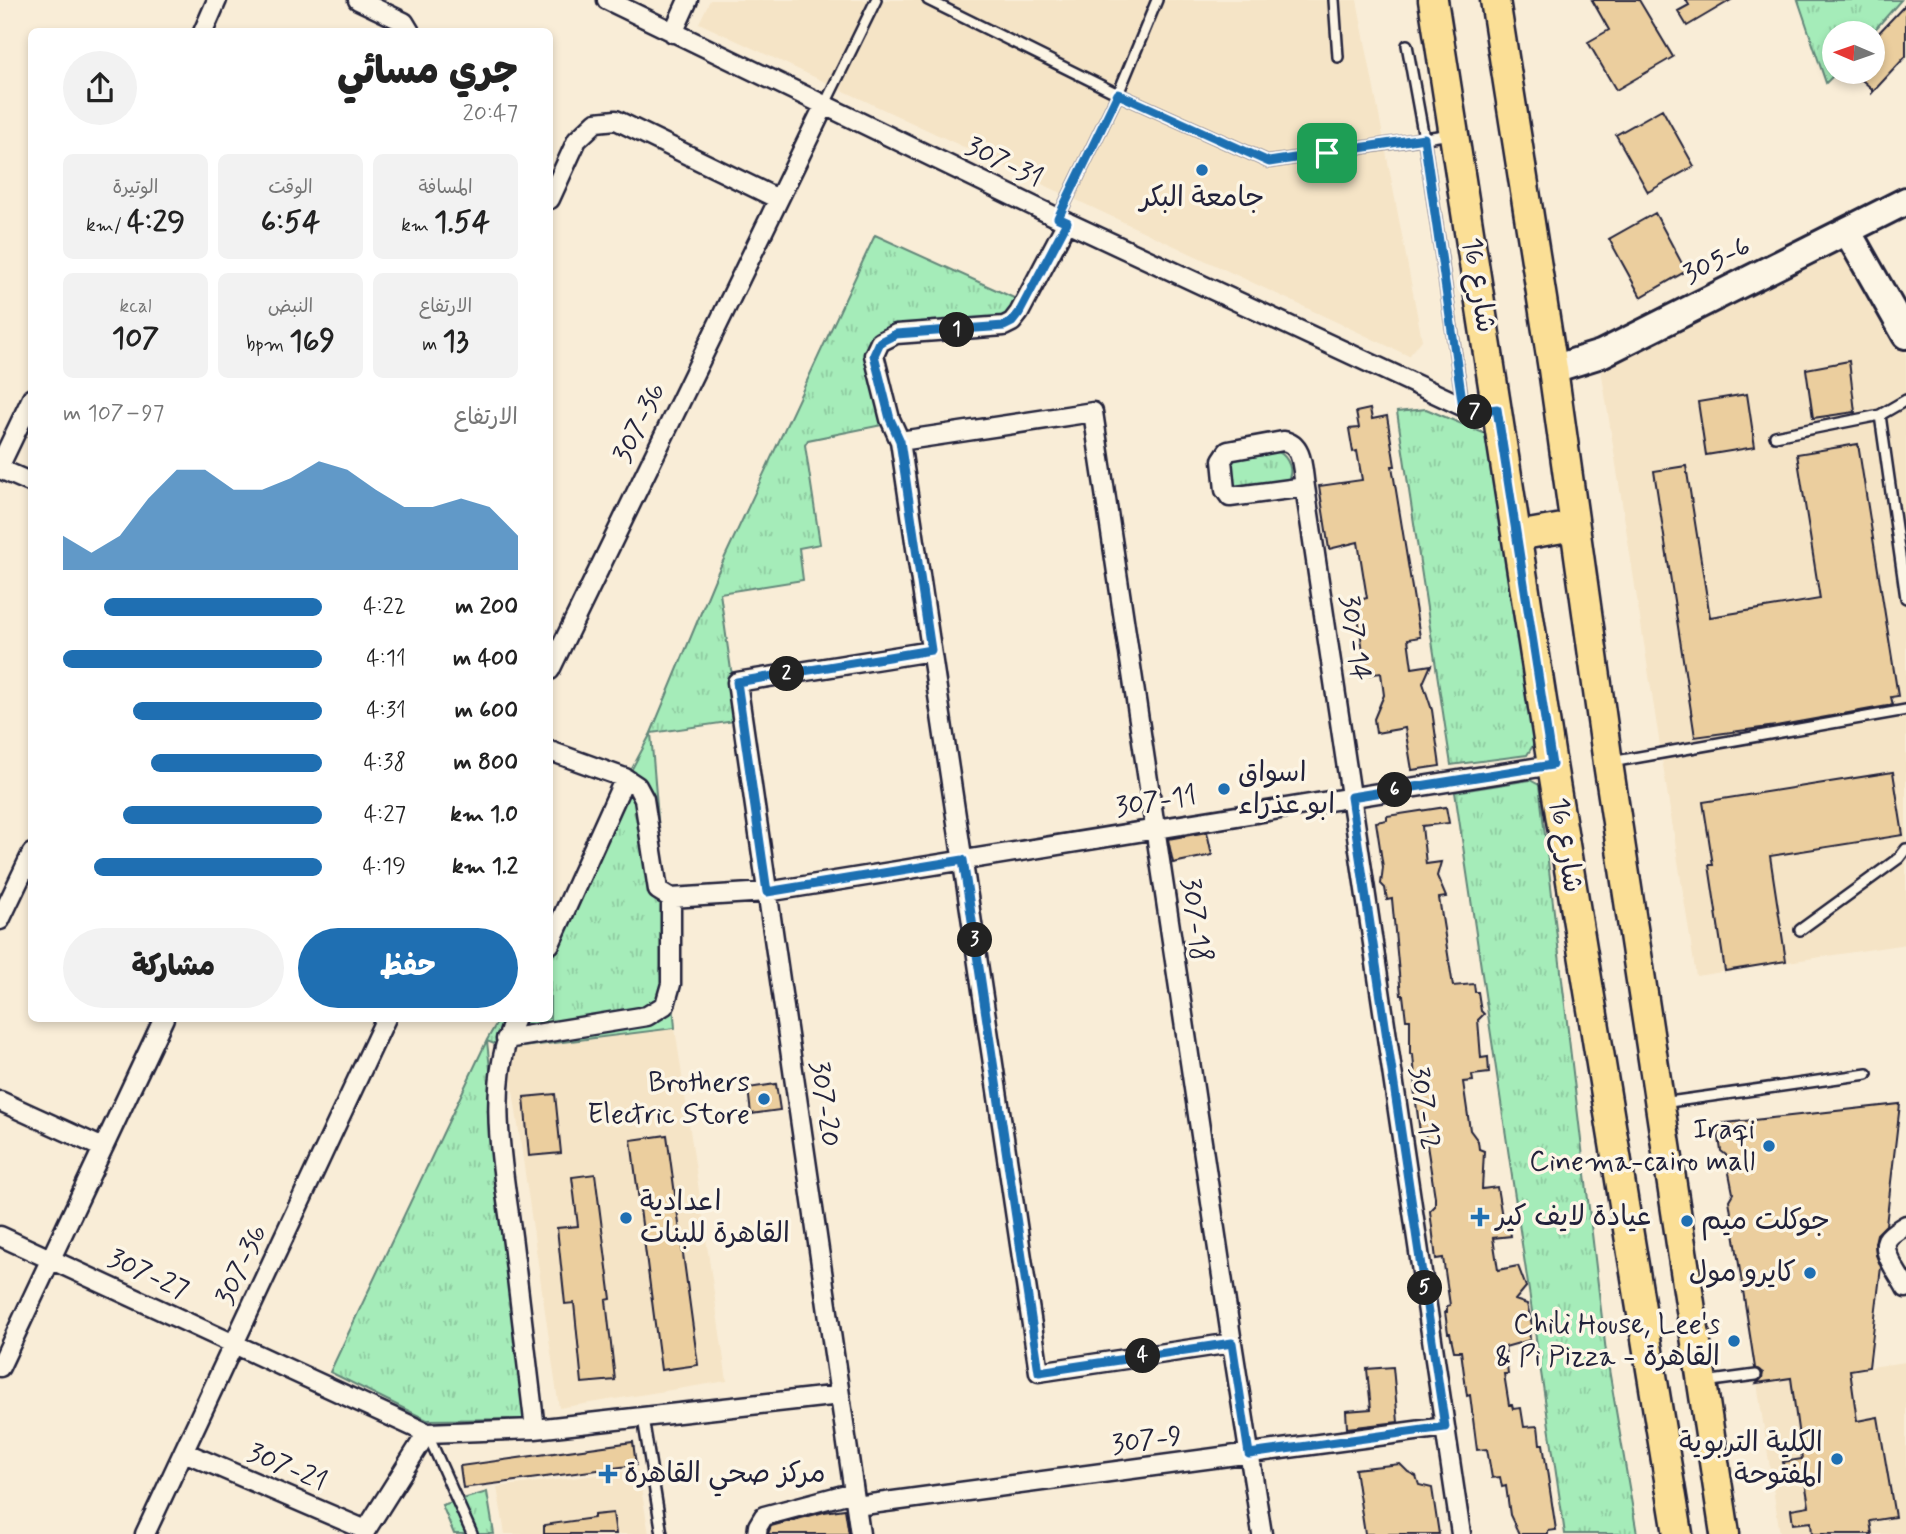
<!DOCTYPE html>
<html lang="ar">
<meta charset="utf-8">
<style>
:root{--surface:#fff;--page:#f2f2f2;--text:#222;--muted:#767676;--accent:#1f6fb2}
body{margin:0;font-family:Mynerve,"Playpen Sans Arabic",sans-serif;background:var(--page);color:var(--text);direction:rtl;height:100vh;display:flex;flex-direction:column;font-size:26px;white-space:nowrap}
*{box-sizing:border-box;margin:0}
p{font-size:23px;color:var(--muted)}
.icon{flex:none;width:38px;height:38px;fill:none;stroke:currentColor;stroke-width:2;stroke-linecap:round;stroke-linejoin:round}
.map{position:relative;flex:1;overflow:hidden;direction:ltr}
.sheet{position:absolute;left:28px;top:28px;width:525px;height:994px;display:flex;flex-direction:column;background:var(--surface);border-radius:10px;box-shadow:0 4px 10px #0003;direction:rtl}
.sheet>*{flex:none}
.needle{width:46px;rotate:272deg}
.buttons{position:absolute;left:1822px;top:21px;display:grid;gap:14px}
.buttons a{display:grid;place-items:center;width:63px;height:63px;border-radius:50%;background:var(--surface);box-shadow:0 4px 10px #0003;font-size:35px}
.pin{position:absolute;display:grid;place-items:center;width:60px;height:60px;color:#fff;margin:-30px;border-radius:14px;box-shadow:0 4px 10px #0006}
.km{position:absolute;width:35px;height:35px;margin:-18px;border-radius:50%;background:#222;color:#fff;font-size:19px;line-height:35px;text-align:center}
.round{display:grid;place-items:center;flex:none;width:74px;height:74px;border-radius:37px;background:var(--page)}
.overview{display:flex;align-items:center;justify-content:space-between;height:119px;padding:0 35px}
h1{font-size:38px;font-weight:800;line-height:52px}
.figures{display:grid;grid-template-columns:repeat(3,1fr);gap:10px;height:119px;padding:7px 35px}
.figures div{display:grid;align-content:center;border-radius:10px;background:var(--page);text-align:center}
.figures b{font-size:30px;font-weight:800}
.figures small{font-size:19px;font-weight:400}
.figures p{font-size:19px}
.chart{height:196px;padding:14px 35px}
.chart p{display:flex;justify-content:space-between}
.chart svg{width:100%;height:126px;margin-top:7px;fill:var(--accent);opacity:.7}
.primary-button{display:flex;gap:14px;margin-top:auto;padding:14px 35px}
.primary-button a{flex:1;height:80px;border-radius:42px;background:var(--accent);color:#fff;font-size:28px;font-weight:800;line-height:80px;text-align:center}
.primary-button a+a{background:var(--page);color:var(--text)}
ul{padding:0 35px;list-style:none;font-size:23px}
li{display:grid;grid-template-columns:112px 84px 1fr;align-items:center;height:52px}
li i{height:18px;border-radius:9px;background:var(--accent)}
.map>svg:first-child{display:block}
.built{fill:#f5e4c6}
.grass{fill:url(#grass-tufts);stroke:#64877a;stroke-width:2}
.building{fill:#ebce9e;stroke:#22223b;stroke-width:2}
.lines{fill:none;stroke-linecap:round;stroke-linejoin:round}
.lane-casing{stroke:#22223b;stroke-width:14}
.street-casing{stroke:#22223b;stroke-width:23}
.secondary-casing{stroke:#22223b;stroke-width:32}
.primary-casing{stroke:#22223b;stroke-width:33}
.lane{stroke:#fcf5e5;stroke-width:9}
.street{stroke:#fcf5e5;stroke-width:18}
.secondary{stroke:#fcf5e5;stroke-width:26}
.primary{stroke:#fbdf96;stroke-width:28}
.route-casing{stroke:#fff;stroke-width:14}
.route{stroke:#1f6fb2;stroke-width:9}
.poi-dot{fill:#1f6fb2;stroke:#fcf5e5;stroke-width:2.5}
.labels{text-anchor:middle;dominant-baseline:central;stroke-width:7;stroke-linejoin:round;paint-order:stroke}
.street-label{font-size:28px;fill:#22223b;stroke:#fcf5e5}
.poi-label{font-size:28px;fill:#22223b;stroke:#fcf5e5;text-anchor:start}
</style>
<div class="map">
<svg width="1906" height="1534" viewBox="0 0 1906 1534">
<defs>
<pattern id="grass-tufts" width="24" height="20" patternUnits="userSpaceOnUse" patternTransform="scale(1.75)"><rect width="24" height="20" fill="#a5ecb9"/><path d="M3 7l-1-3M5 7V3M7 7l1-3M15 17l-1-3M17 17v-4M19 17l1-3" fill="none" stroke="#8ecaa0"/></pattern>
</defs>
<rect width="100%" height="100%" fill="#f9edd7"/>
<filter id="ink" filterUnits="userSpaceOnUse"><feTurbulence type="fractalNoise" baseFrequency=".0143" numOctaves="2"/><feDisplacementMap in="SourceGraphic" scale="14" xChannelSelector="R" yChannelSelector="G"/><feConvolveMatrix kernelMatrix="1 2 1 2 8 2 1 2 1" color-interpolation-filters="sRGB"/></filter>
<g filter="url(#ink)">
<path class="built" d="M710 0H1357L1422 340 1409 356 699 23Z
M1847 231 1906 335V944L1696 976 1599 356Z
M675 1028 727 1381 559 1408 507 1049Z
M1906 1362V1534H1780L1757 1383Z
M638 1470 649 1534H505L497 1487Z"/>
<path class="grass" d="M1798 0H1901L1872 33H1834V72H1837L1826 83Z
M875 235 1025 303 1012 322 880 342 892 423 808 440 805 445 820 544 799 548 803 580 720 593 731 670 737 682 742 720 651 733 675 1028 507 1049 487 1041 528 1419 427 1420 330 1372 487 1040 499 1019 550 1018V923L651 733 717 574Z
M1426 409 1486 434 1534 744 1527 755 1451 765 1397 412Z
M1277 451C1289 457 1295 472 1286 483L1233 489 1229 461 1237 456Z
M1530 780 1539 785 1606 1352 1637 1534H1565L1455 792Z
M487 1492 494 1534H454L442 1505Z"/>
<path class="building" d="M1592 0H1639L1673 57 1616 90 1588 42 1609 30Z
M1686 0H1731L1687 26 1678 11 1689 5Z
M1906 4V56L1872 93V89L1853 72H1872V40Z
M1662 109 1694 166 1648 192 1616 135Z
M1655 213 1686 271 1641 297 1609 239Z
M1849 361 1855 412 1813 418 1806 369Z
M1747 394 1755 447 1706 455 1698 402Z
M1370 409 1372 419 1387 416 1395 466H1392L1420 637 1408 639 1412 668 1431 665 1423 683 1432 710 1440 766 1412 770 1405 728 1376 733 1374 719 1384 695 1381 673 1358 676 1356 660 1364 659 1358 616 1350 618 1348 603 1367 598 1358 542 1329 549 1319 486 1362 480 1357 451 1353 452 1349 429 1359 428 1356 412Z
M1858 444 1898 696 1891 697 1893 705 1776 726 1695 737 1654 471 1686 466 1710 617 1820 599 1797 454Z
M1893 772 1903 835 1770 856 1786 961 1725 971 1709 865H1713L1703 802Z
M1446 807 1449 823 1422 826 1426 864 1441 862 1437 876 1446 897 1439 898 1453 986 1474 984 1475 992H1478L1481 1011 1484 1014 1478 1020 1481 1058 1488 1057 1489 1073 1472 1075 1473 1081 1463 1082 1470 1130 1478 1141 1479 1149 1484 1151 1482 1189 1497 1187 1502 1217H1508L1511 1236 1493 1238 1498 1270 1518 1266 1526 1287 1515 1300 1527 1304 1532 1325 1529 1328 1530 1340 1505 1347 1508 1374H1504L1509 1405H1512L1513 1409 1521 1408 1524 1427 1538 1426 1540 1444H1543L1556 1530 1548 1531V1534H1519L1510 1515 1506 1486 1502 1487 1500 1477 1492 1478 1487 1449 1477 1450 1470 1395 1467 1396 1461 1351H1454L1450 1333H1448L1445 1312H1447V1306L1450 1305 1443 1258 1436 1259 1430 1211 1435 1206V1197L1425 1132H1420L1414 1088H1416L1413 1055 1410 1054V1020H1406L1403 995H1401L1392 899 1387 900 1385 888 1381 884 1383 867 1376 822 1387 820V816Z
M1207 832 1212 855 1173 863 1168 839Z
M776 1084 780 1110 751 1114 748 1088Z
M555 1094 561 1153 529 1156 524 1097Z
M1900 1104 1886 1225 1877 1234 1875 1243 1876 1255 1881 1267 1869 1367 1850 1370 1857 1421 1878 1417 1895 1517 1870 1521 1872 1534H1812L1811 1522 1793 1524 1791 1509 1809 1506 1804 1475 1785 1478 1783 1462 1802 1459 1791 1378 1757 1383 1762 1378 1763 1373 1755 1368 1729 1200 1733 1193 1729 1173 1726 1155 1721 1151 1717 1124Z
M667 1135 698 1365 661 1370 631 1140Z
M595 1174 611 1299 606 1300 615 1380 582 1383 574 1303 565 1304 557 1228 578 1226 572 1177Z
M1393 1367 1398 1422 1347 1428 1346 1411 1371 1409 1367 1369Z
M633 1442 636 1465 463 1488 460 1466Z
M1400 1464 1408 1472 1416 1476 1419 1485 1432 1488 1439 1534H1365L1355 1469Z
M845 1509 849 1534H768L771 1526 824 1512Z
M613 1513 616 1534H544V1525L594 1518V1515Z"/>
<g class="lines">
<defs>
<path id="lane" d="M928 0 1118 94 1269 162 1451 134
M1334 0 1338 57
M1407 45 1424 138 1463 406
M824 106 876 0
M1058 218 1118 94 1157 0
M1880 415 1906 598
M1775 436 1880 415 1906 400
M1611 762 1906 710
M1800 930 1899 858 1906 849
M1662 1103 1867 1074
M1704 1382 1756 1375
M643 1418 662 1534
M427 1433 472 1534"/>
<path id="street" d="M358 0 404 22 410 32
M607 0 1058 218 1475 412 1497 409
M203 32 217 0
M673 33 688 0
M550 199 577 140 596 122 616 120 778 199
M1093 412 1232 1343 1039 1372 900 441Z
M900 441 890 419 874 355 880 342 896 334 1004 326 1012 322 1019 313 1067 222
M0 465 32 398
M0 469 32 483
M1305 487 1230 497 1225 490 1222 460 1228 451 1283 441C1304 444 1302 470 1305 487L1461 1534
M550 670 824 106
M550 751 625 778 637 786 644 799 658 890 671 898 767 892 1552 765
M0 920 32 853
M550 944 625 778
M515 1018C484 1088 504 1171 513 1244 520 1306 528 1367 535 1429
M506 1039 647 1016 665 1005 671 984V898
M0 1101 103 1148 164 1018
M1906 1225C1900 1229 1891 1233 1887 1240 1881 1253 1900 1276 1906 1288
M0 1236 427 1433 535 1429 840 1395
M1232 1343 1262 1534
M0 1367 103 1148
M184 1452 366 1530 364 1534
M856 1506 1445 1427
M366 1530 427 1433
M145 1534 386 1018
M757 1534 758 1526 764 1516 854 1492
M860 1534 737 682 931 651"/>
<path id="secondary" d="M1847 231 1906 335
M1553 369 1601 354 1906 201"/>
<path id="primary" d="M1433 0 1552 765 1678 1534
M1495 0 1553 369 1608 763 1725 1534
M1517 536 1574 526"/>
</defs>
<use href="#lane" class="lane-casing"/>
<use href="#street" class="street-casing"/>
<use href="#secondary" class="secondary-casing"/>
<use href="#primary" class="primary-casing"/>
<use href="#lane" class="lane"/>
<use href="#street" class="street"/>
<use href="#secondary" class="secondary"/>
<use href="#primary" class="primary"/>
</g>
</g>
<g class="lines" filter="url(#ink)">
<defs>
<path id="route" d="M1118 94 1269 162 1424 138 1463 407 1475 412 1497 409 1552 765 1351 797 1445 1427 1249 1454 1232 1343 1039 1372 963 860 767 892 737 682 931 650 900 441 890 419 874 355 880 342 896 334 1004 326 1012 322 1019 313 1067 222 1058 218Z"/>
</defs>
<use href="#route" class="route-casing"/>
<use href="#route" class="route"/>
</g>
<g class="poi-dot">
<circle cx="1202" cy="170" r="7"/>
<circle cx="1224" cy="789" r="7"/>
<circle cx="764" cy="1099" r="7"/>
<circle cx="1769" cy="1146" r="7"/>
<path d="M1476.5 1206.5h7v7h7v7h-7v7h-7v-7h-7v-7h7z"/>
<circle cx="626" cy="1218" r="7"/>
<circle cx="1687" cy="1221" r="7"/>
<circle cx="1810" cy="1273" r="7"/>
<circle cx="1734" cy="1341" r="7"/>
<circle cx="1837" cy="1459" r="7"/>
<path d="M604.5 1463.5h7v7h7v7h-7v7h-7v-7h-7v-7h7z"/>
</g>
<g class="labels">
<g class="street-label">
<text transform="translate(1004 163) rotate(26)">307-31</text>
<text transform="translate(1717 261) rotate(-27)">305-6</text>
<text transform="translate(1478 285) rotate(81)">شارع 16</text>
<text transform="translate(640 423) rotate(-64)">307-36</text>
<text transform="translate(1354 638) rotate(82)">307-14</text>
<text transform="translate(1156 802) rotate(-9)">307-11</text>
<text transform="translate(1565 845) rotate(81)">شارع 16</text>
<text transform="translate(1195 920) rotate(82)">307-18</text>
<text transform="translate(824 1104) rotate(82)">307-20</text>
<text transform="translate(1424 1108) rotate(81)">307-12</text>
<text transform="translate(242 1265) rotate(-65)">307-36</text>
<text transform="translate(148 1275) rotate(25)">307-27</text>
<text transform="translate(1147 1441) rotate(-8)">307-9</text>
<text transform="translate(287 1468) rotate(23)">307-21</text>
</g>
<g class="poi-label">
<text x="1202" y="198" text-anchor="middle">جامعة البكر</text>
<text x="1238" y="773">اسواق<tspan x="1238" dy="32">ابو عذراء</tspan></text>
<text x="750" y="1083" text-anchor="end">Brothers<tspan x="750" dy="32">Electric Store</tspan></text>
<text x="1755" y="1130" text-anchor="end">Iraqi<tspan x="1755" dy="32">Cinema-cairo mall</tspan></text>
<text x="640" y="1202">اعدادية<tspan x="640" dy="32">القاهرة للبنات</tspan></text>
<text x="1496" y="1217">عيادة لايف كير</text>
<text x="1701" y="1221">جوكلت ميم</text>
<text x="1796" y="1273" text-anchor="end">كايرو مول</text>
<text x="1720" y="1325" text-anchor="end">Chili House, Lee's<tspan x="1720" dy="32">&amp; Pi Pizza - القاهرة</tspan></text>
<text x="1823" y="1443" text-anchor="end">الكلية التربوية<tspan x="1823" dy="32">المفتوحة</tspan></text>
<text x="624" y="1474">مركز صحي القاهرة</text>
</g>
</g>
</svg>
<div class="buttons">
<a><svg class="needle" viewBox="-14 -14 28 28"><path d="M0-13l5 13h-10z" fill="#e53935"/><path d="M0 13l5-13h-10z" fill="#767676"/></svg></a>
</div>
<div class="pin" style="left:1327px;top:153px;background:#1e9e55"><svg class="icon" aria-label="arrive" viewBox="0 0 24 24"><path d="M6 21V4h12l-3 4 3 4H6"/></svg></div>
<b class="km" style="left:957px;top:330px">1</b>
<b class="km" style="left:787px;top:674px">2</b>
<b class="km" style="left:975px;top:940px">3</b>
<b class="km" style="left:1143px;top:1356px">4</b>
<b class="km" style="left:1425px;top:1288px">5</b>
<b class="km" style="left:1395px;top:790px">6</b>
<b class="km" style="left:1475px;top:412px">7</b>
<section class="sheet">
<div class="overview"><div><h1>جري مسائي</h1><p>20:47</p></div><a class="round"><svg class="icon" aria-label="share" viewBox="0 0 24 24"><path d="M12 15V3M7 8l5-5 5 5M5 13v7h14v-7"/></svg></a></div>
<div class="figures">
<div><p>المسافة</p><b>1.54<small> km</small></b></div>
<div><p>الوقت</p><b>6:54</b></div>
<div><p>الوتيرة</p><b>4:29<small> /km</small></b></div>
</div>
<div class="figures">
<div><p>الارتفاع</p><b>13<small> m</small></b></div>
<div><p>النبض</p><b>169<small> bpm</small></b></div>
<div><p>kcal</p><b>107</b></div>
</div>
<div class="chart"><p><span>الارتفاع</span>97–107 m</p>
<svg viewBox="0 0 160 44" preserveAspectRatio="none"><path d="M0 44V32L10 38L20 32L30 19L40 9L50 9L60 16L70 16L80 12L90 6L100 9L110 16L120 22L130 22L140 19L150 22L160 32V44z"/></svg>
</div>
<ul>
<li><b>200 m</b>4:22<i style="width:84%"></i></li>
<li><b>400 m</b>4:11<i style="width:100%"></i></li>
<li><b>600 m</b>4:31<i style="width:73%"></i></li>
<li><b>800 m</b>4:38<i style="width:66%"></i></li>
<li><b>1.0 km</b>4:27<i style="width:77%"></i></li>
<li><b>1.2 km</b>4:19<i style="width:88%"></i></li>
</ul>
<div class="primary-button"><a>حفظ</a><a>مشاركة</a></div>
</section>
</div>
